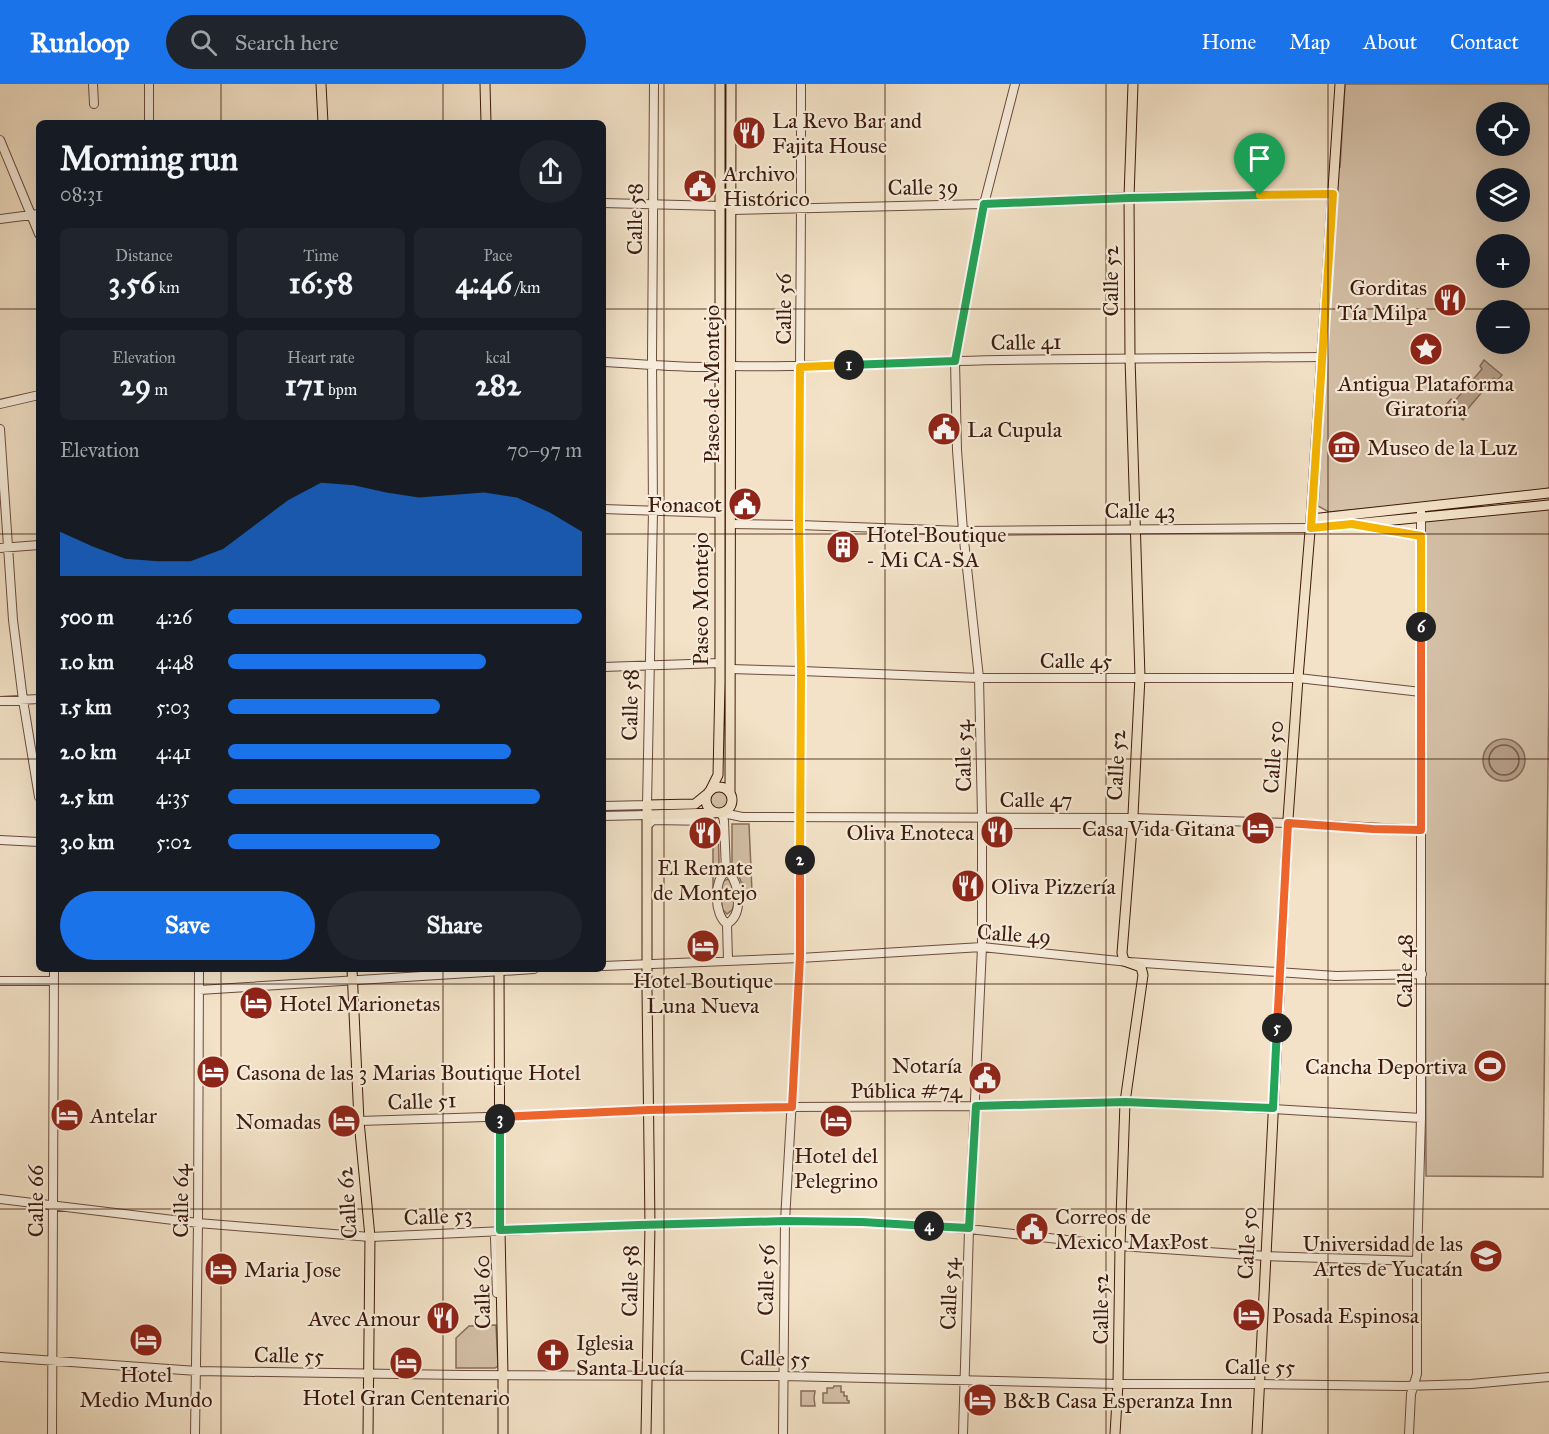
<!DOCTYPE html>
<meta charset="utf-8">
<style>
:root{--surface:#171b24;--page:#20242c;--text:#f1f3f6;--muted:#9ea1a6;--accent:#1a73e8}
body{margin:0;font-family:"IM FELL Great Primer",serif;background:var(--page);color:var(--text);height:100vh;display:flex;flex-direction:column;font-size:22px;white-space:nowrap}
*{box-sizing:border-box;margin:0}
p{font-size:20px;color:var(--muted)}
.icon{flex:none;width:33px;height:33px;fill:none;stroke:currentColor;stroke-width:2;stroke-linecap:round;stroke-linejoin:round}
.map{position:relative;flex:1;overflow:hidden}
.panel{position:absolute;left:36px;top:36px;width:570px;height:852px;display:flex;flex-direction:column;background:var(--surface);border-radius:9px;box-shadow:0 6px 24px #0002}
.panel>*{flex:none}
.controls{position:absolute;left:1476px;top:18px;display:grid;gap:12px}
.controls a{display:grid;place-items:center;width:54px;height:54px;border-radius:50%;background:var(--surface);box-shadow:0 6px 24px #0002;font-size:30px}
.pin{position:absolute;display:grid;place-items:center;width:51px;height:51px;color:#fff;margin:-62px -26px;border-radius:50% 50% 50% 0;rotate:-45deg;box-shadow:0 0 6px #0007}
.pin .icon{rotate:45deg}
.km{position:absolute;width:30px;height:30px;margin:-15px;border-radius:50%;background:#222;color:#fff;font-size:16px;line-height:30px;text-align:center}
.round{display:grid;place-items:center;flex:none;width:63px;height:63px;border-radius:32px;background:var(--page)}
.headline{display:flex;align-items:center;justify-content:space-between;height:102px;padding:0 24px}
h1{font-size:33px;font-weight:700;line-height:45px}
.stats{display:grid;grid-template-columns:repeat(3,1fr);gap:9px;height:102px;padding:6px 24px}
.stats div{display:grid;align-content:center;border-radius:9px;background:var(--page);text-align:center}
.stats b{font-size:30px;font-weight:700}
.stats small{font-size:16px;font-weight:400}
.stats p{font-size:16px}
.chart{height:168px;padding:12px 24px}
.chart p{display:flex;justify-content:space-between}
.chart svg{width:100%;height:108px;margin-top:6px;fill:var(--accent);opacity:.7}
.action{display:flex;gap:12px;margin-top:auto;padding:12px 24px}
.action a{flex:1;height:69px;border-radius:36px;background:var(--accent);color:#fff;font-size:24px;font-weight:700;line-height:69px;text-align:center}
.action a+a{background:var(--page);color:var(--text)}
ul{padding:0 24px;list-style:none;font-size:20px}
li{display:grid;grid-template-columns:96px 72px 1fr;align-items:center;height:45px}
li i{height:15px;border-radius:8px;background:var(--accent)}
header{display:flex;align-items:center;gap:36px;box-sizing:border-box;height:84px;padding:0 30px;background:var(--accent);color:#fff}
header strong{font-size:28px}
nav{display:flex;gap:33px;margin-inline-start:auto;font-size:21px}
.search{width:420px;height:54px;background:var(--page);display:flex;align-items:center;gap:15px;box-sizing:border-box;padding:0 21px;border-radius:33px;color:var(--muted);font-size:22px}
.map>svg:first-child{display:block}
.green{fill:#d4c0a7;stroke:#886d5a;stroke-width:1.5;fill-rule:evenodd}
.water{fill:#b59e88;stroke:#856957;stroke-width:1.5}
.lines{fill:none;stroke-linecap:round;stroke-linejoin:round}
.shore{stroke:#785c4a;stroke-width:1.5}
.minor-casing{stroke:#6a4c3c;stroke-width:10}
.major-casing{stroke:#3c1a0d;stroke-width:11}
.minor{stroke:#f7ecdb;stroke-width:8}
.major{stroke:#f3e2c7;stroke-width:9}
.split-1-casing{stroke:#fff;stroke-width:12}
.split-2-casing{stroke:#fff;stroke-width:12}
.split-3-casing{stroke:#fff;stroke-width:12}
.split-4-casing{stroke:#fff;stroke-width:12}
.split-5-casing{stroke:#fff;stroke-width:12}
.split-6-casing{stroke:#fff;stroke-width:12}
.split-7-casing{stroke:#fff;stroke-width:12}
.split-1{stroke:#22a559;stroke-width:8}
.split-2{stroke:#f5b400;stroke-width:8}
.split-3{stroke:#f0652b;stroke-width:8}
.split-4{stroke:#22a559;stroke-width:8}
.split-5{stroke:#22a559;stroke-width:8}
.split-6{stroke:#f0652b;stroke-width:8}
.split-7{stroke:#f5b400;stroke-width:8}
.grid{fill:none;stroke:#3c1a0d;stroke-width:1.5;stroke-opacity:0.55}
.labels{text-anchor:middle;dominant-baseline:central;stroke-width:4.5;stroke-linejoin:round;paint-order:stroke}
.poi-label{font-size:22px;fill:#3c1a0d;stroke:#f7ecdb;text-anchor:start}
.street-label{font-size:22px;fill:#3c1a0d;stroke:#f7ecdb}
</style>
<header>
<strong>Runloop</strong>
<div class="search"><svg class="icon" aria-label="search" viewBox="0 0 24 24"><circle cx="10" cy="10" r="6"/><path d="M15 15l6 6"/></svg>Search here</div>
<nav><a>Home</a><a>Map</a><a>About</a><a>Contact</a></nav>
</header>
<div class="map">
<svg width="1549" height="1350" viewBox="0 0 1549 1350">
<rect width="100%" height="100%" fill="#f3e2c7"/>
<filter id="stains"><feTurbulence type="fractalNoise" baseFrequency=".00333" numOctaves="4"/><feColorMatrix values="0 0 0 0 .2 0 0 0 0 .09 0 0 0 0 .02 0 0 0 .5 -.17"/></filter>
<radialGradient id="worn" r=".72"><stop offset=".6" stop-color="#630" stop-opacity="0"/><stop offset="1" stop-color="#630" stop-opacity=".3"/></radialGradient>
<path class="green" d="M1345 0H1549V601L1543 1093 1426 1092 1424 419 1329 428 1318 422 1338 83H1340ZM1486 28H1520V62H1486ZM1486 94H1520V128H1486ZM1486 160H1520V194H1486ZM1486 226H1520V260H1486Z
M710 716a9 9 0 1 1 18 0a9 9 0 1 1-18 0Z
M713 740H718L719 778 713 814Z
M732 740H749L752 808H745L743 799 741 798 739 792 732 782Z
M728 795C736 801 735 815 733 825L727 830 722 825 721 804 723 797Z
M496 1241 498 1282 495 1284H456V1254L469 1242Z
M834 1302H841V1308H844V1312H847V1316L849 1317V1319H823V1309H827V1304H833Z
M801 1307H815L814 1314 815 1322H801Z"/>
<path class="water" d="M1484 276 1502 291 1497 297 1494 294 1465 328 1467 331 1463 336 1446 321 1451 315 1454 318 1482 285 1480 282Z
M1483 676a21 21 0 1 1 42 0a21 21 0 1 1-42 0Z"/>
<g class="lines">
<path class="shore" d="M1489 676a15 15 0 1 1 30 0a15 15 0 1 1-30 0Z"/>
<defs>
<path id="minor" d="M93 0 94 20
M149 39V0
M0 56 39 150
M603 119 720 122
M731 126 984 120 1129 113 1333 110
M0 135 39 130
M603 278C642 280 681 284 720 283
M731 282C807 284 882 279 958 277 1079 274 1201 274 1322 273
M0 320 39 311
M0 345 13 536 23 616 39 713
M603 425 720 429
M730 440 799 441 963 447 1311 444
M0 464 39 461
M603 583 720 579
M730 585 801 587 979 594H1298L1421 608
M0 617 39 615
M603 722 647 721 653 427 652 274 654 0
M722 729 724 737 726 787C713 797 714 831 727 840L728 877
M723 729 742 733 1132 734 1288 739 1421 746
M603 732 647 731
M649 740 653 736 711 737
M1008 740H1126
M1140 741 1198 742
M0 756 39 758
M726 787 729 788C739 801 744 830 727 840
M603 882 800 874 982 863 1129 878 1336 892 1422 890
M0 897H54
M199 906 534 885
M359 1037 548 1031 648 1026 792 1023 976 1022 1125 1018 1273 1025 1421 1034
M0 1115 198 1139 370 1153 640 1141 785 1137 862 1138 969 1145 1120 1162 1266 1172 1417 1177
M495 1154 497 1209
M0 1273 197 1287 462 1291 783 1292 1118 1300H1259L1404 1302 1471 1300 1549 1293
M52 1350 54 885
M195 1350 198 1139 199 885
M783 1350 785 1137 800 874 801 587 799 441 801 123V0
M963 1350 969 1145 982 863V731L979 594 963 447 957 366 955 277 984 120 1015 0
M1409 1350 1411 1310 1417 1290V1177L1421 1034V428"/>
<path id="major" d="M321 0 323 39
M485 0 486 39
M1311 435 1549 409
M1364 442 1421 452
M1311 444 1549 421
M706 716a13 13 0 1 1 26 0a13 13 0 1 1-26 0Z
M711 705 718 691 720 598V0
M730 708 731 0
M647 731 714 729
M352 885 359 1037 370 1153 368 1350
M499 885 500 1146 503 1291V1350
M646 1350 650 1141 647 907V721L695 720 706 711
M1115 1350 1118 1300 1120 1162 1125 1018 1143 891 1141 883 1124 877 1122 869 1133 731 1140 593 1130 274 1129 113 1133 0
M1257 1350 1288 735 1298 594 1311 435 1340 0"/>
</defs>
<use href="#minor" class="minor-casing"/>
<use href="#major" class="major-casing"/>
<use href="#minor" class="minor"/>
<use href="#major" class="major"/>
</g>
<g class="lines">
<defs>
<path id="split-1" d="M849 281 955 277 984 120 1129 114 1260 111"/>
<path id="split-2" d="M800 776 801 587 799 441 800 283 849 281"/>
<path id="split-3" d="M500 1035V1033L648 1026 792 1023 800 873V776"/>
<path id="split-4" d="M500 1035V1146L640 1141 785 1137 862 1138 929 1142"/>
<path id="split-5" d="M929 1142 969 1144 976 1022 1125 1018 1273 1024 1277 944"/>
<path id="split-6" d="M1277 944 1288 739 1373 745 1421 746V543"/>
<path id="split-7" d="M1260 111 1333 110 1311 444 1352 440 1421 452V543"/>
</defs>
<use href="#split-1" class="split-1-casing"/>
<use href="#split-2" class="split-2-casing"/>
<use href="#split-3" class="split-3-casing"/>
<use href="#split-4" class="split-4-casing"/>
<use href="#split-5" class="split-5-casing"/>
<use href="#split-6" class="split-6-casing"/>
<use href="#split-7" class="split-7-casing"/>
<use href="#split-1" class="split-1"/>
<use href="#split-2" class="split-2"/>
<use href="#split-3" class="split-3"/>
<use href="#split-4" class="split-4"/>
<use href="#split-5" class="split-5"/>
<use href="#split-6" class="split-6"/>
<use href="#split-7" class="split-7"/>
</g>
<path class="grid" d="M221 0V39M443 0V39M664 0V1350M885 0V1350M1106 0V1350M1328 0V1350M0 225H39M603 225H1549M0 450H39M603 450H1549M0 675H39M603 675H1549M221 885V1350M443 885V1350M0 900H1549M0 1125H1549"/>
<defs>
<symbol id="restaurant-disc" viewBox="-11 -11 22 22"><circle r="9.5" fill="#8f2418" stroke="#f7ecdb"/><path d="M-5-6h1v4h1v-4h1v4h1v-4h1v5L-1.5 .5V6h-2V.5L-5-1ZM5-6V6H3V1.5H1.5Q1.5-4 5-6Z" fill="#fff"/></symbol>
<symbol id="civic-disc" viewBox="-11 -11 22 22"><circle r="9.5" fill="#8f2418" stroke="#f7ecdb"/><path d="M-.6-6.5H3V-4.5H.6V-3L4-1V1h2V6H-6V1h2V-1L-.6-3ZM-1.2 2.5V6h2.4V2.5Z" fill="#fff"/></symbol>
<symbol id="sight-disc" viewBox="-11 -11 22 22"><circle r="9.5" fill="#8f2418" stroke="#f7ecdb"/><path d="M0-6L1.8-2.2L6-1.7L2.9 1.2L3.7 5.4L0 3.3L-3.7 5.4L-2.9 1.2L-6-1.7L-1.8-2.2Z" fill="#fff"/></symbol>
<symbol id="museum-disc" viewBox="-11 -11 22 22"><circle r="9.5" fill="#8f2418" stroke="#f7ecdb"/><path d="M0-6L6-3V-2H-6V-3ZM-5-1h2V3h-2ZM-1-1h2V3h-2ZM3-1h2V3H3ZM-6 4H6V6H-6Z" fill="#fff"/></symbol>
<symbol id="building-disc" viewBox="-11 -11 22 22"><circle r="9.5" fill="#8f2418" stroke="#f7ecdb"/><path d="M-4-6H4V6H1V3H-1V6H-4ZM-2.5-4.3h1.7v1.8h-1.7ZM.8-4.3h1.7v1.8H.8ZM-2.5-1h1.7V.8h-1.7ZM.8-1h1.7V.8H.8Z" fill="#fff"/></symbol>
<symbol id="hotel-disc" viewBox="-11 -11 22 22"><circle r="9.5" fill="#8f2418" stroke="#f7ecdb"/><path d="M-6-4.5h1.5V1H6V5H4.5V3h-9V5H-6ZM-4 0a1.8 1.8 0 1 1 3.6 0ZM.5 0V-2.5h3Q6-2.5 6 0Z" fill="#fff"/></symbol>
<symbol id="stadium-disc" viewBox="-11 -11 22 22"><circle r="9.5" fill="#8f2418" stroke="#f7ecdb"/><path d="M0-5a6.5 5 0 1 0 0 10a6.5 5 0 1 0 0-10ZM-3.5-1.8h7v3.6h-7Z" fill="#fff"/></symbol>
<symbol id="university-disc" viewBox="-11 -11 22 22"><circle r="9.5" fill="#8f2418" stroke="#f7ecdb"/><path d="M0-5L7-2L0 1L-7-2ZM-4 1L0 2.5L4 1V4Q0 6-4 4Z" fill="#fff"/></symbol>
<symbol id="church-disc" viewBox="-11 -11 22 22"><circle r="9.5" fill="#8f2418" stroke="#f7ecdb"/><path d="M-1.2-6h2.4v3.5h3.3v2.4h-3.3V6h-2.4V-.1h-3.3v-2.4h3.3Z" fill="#fff"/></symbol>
</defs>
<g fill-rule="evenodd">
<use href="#restaurant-disc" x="730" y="30" width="38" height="38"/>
<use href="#civic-disc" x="681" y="83" width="38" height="38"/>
<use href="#restaurant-disc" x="1431" y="197" width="38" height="38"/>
<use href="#sight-disc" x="1407" y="246" width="38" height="38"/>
<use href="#civic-disc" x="925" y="326" width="38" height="38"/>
<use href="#museum-disc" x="1325" y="344" width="38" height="38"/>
<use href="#civic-disc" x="726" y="401" width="38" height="38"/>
<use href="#building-disc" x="824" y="444" width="38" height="38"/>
<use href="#hotel-disc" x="1239" y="725" width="38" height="38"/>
<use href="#restaurant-disc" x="978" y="729" width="38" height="38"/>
<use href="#restaurant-disc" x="686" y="730" width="38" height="38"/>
<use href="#restaurant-disc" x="949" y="783" width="38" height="38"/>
<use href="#hotel-disc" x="684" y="843" width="38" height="38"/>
<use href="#hotel-disc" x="237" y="900" width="38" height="38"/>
<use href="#stadium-disc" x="1471" y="963" width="38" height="38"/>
<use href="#hotel-disc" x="194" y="969" width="38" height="38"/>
<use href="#civic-disc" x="966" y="975" width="38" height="38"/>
<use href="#hotel-disc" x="48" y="1012" width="38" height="38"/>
<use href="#hotel-disc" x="325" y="1018" width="38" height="38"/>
<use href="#hotel-disc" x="817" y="1018" width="38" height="38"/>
<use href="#civic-disc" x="1013" y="1126" width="38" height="38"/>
<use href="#university-disc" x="1467" y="1153" width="38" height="38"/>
<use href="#hotel-disc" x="202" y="1166" width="38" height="38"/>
<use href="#hotel-disc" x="1230" y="1212" width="38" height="38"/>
<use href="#restaurant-disc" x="424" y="1215" width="38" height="38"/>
<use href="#hotel-disc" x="127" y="1237" width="38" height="38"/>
<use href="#church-disc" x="534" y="1252" width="38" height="38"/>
<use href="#hotel-disc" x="387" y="1260" width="38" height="38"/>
<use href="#hotel-disc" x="961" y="1297" width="38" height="38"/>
</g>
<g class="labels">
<g class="poi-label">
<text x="772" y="36">La Revo Bar and<tspan x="772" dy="25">Fajita House</tspan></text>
<text x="723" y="89">Archivo<tspan x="723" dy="25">Histórico</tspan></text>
<text x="1427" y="203" text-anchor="end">Gorditas<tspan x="1427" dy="25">Tía Milpa</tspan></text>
<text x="1426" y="299" text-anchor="middle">Antigua Plataforma<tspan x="1426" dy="25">Giratoria</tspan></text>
<text x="967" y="345">La Cupula</text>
<text x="1367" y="363">Museo de la Luz</text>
<text x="722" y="420" text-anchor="end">Fonacot</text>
<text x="866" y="450">Hotel Boutique<tspan x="866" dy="25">- Mi CA-SA</tspan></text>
<text x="1235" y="744" text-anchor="end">Casa Vida Gitana</text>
<text x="974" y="748" text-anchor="end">Oliva Enoteca</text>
<text x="705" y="783" text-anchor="middle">El Remate<tspan x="705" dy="25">de Montejo</tspan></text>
<text x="991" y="802">Oliva Pizzería</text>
<text x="703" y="896" text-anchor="middle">Hotel Boutique<tspan x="703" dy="25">Luna Nueva</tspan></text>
<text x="279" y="919">Hotel Marionetas</text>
<text x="962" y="981" text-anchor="end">Notaría<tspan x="962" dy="25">Pública #74</tspan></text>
<text x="1467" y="982" text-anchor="end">Cancha Deportiva</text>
<text x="236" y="988">Casona de las 3 Marias Boutique Hotel</text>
<text x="90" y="1031">Antelar</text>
<text x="321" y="1037" text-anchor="end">Nomadas</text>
<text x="836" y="1071" text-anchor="middle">Hotel del<tspan x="836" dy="25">Pelegrino</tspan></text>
<text x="1055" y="1132">Correos de<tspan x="1055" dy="25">Mexico MaxPost</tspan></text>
<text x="1463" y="1159" text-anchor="end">Universidad de las<tspan x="1463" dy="25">Artes de Yucatán</tspan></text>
<text x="244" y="1185">Maria Jose</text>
<text x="1272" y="1231">Posada Espinosa</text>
<text x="420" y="1234" text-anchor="end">Avec Amour</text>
<text x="576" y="1258">Iglesia<tspan x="576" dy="25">Santa Lucía</tspan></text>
<text x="146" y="1290" text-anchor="middle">Hotel<tspan x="146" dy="25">Medio Mundo</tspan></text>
<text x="406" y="1313" text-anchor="middle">Hotel Gran Centenario</text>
<text x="1003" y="1316">B&amp;B Casa Esperanza Inn</text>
</g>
<g class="street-label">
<text transform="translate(923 103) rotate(-1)">Calle 39</text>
<text transform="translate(634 135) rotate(-90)">Calle 58</text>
<text transform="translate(1110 197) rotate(-90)">Calle 52</text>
<text transform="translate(783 225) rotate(-90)">Calle 56</text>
<text transform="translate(1026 258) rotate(-1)">Calle 41</text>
<text transform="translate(711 300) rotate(-90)">Paseo de Montejo</text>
<text x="1140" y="426">Calle 43</text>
<text transform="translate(700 515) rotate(-90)">Paseo Montejo</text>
<text x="1076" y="576">Calle 45</text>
<text transform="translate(630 621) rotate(-89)">Calle 58</text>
<text transform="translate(963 672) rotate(-91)">Calle 54</text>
<text transform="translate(1273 673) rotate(-86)">Calle 50</text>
<text transform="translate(1116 681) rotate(-87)">Calle 52</text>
<text x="1036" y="715">Calle 47</text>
<text transform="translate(1014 850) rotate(4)">Calle 49</text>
<text transform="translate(1404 887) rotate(-90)">Calle 48</text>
<text transform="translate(422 1017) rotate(-2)">Calle 51</text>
<text transform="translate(35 1117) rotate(-90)">Calle 66</text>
<text transform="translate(180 1117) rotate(-90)">Calle 64</text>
<text transform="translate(347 1119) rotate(-94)">Calle 62</text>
<text transform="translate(438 1132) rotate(-3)">Calle 53</text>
<text transform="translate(1247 1159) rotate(-87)">Calle 50</text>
<text transform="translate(766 1196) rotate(-89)">Calle 56</text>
<text transform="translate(630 1197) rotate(-89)">Calle 58</text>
<text transform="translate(482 1208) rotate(-91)">Calle 60</text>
<text transform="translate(949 1210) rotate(-88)">Calle 54</text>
<text transform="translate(1100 1225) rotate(-90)">Calle 52</text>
<text transform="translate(289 1271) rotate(1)">Calle 55</text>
<text transform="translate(775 1274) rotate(1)">Calle 55</text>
<text x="1260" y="1282">Calle 55</text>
</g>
</g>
<rect width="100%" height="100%" filter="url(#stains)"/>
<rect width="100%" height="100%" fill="url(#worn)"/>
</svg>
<div class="controls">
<a><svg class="icon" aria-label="locate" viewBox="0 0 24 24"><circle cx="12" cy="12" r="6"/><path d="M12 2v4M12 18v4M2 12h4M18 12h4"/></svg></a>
<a><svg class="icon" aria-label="layers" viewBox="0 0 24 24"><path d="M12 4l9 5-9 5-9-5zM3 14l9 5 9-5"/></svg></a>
<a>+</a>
<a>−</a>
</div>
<div class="pin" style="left:1260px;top:111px;background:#1e9e55"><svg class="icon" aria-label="arrive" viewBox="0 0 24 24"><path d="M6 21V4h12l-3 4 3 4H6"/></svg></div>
<b class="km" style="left:849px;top:281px">1</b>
<b class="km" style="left:800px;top:776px">2</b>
<b class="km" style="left:500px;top:1035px">3</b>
<b class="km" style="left:929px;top:1142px">4</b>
<b class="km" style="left:1277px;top:944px">5</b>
<b class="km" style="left:1421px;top:543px">6</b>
<section class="panel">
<div class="headline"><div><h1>Morning run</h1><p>08:31</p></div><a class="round"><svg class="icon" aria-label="share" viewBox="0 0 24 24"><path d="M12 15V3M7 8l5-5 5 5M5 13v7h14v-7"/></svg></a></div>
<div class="stats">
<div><p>Distance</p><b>3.56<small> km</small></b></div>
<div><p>Time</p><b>16:58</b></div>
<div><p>Pace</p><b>4:46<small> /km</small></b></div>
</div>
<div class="stats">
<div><p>Elevation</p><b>29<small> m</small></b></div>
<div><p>Heart rate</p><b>171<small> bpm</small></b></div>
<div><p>kcal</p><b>282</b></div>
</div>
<div class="chart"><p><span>Elevation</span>70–97 m</p>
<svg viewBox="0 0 160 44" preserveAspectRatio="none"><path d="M0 44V26L10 32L20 37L30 38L40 38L50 33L60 23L70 13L80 6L90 7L100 10L110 12L120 11L130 10L140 12L150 18L160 26V44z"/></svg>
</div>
<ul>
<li><b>500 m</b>4:26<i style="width:100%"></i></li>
<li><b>1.0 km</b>4:48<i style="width:73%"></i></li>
<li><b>1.5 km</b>5:03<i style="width:60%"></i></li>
<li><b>2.0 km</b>4:41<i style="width:80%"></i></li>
<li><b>2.5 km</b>4:35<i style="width:88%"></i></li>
<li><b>3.0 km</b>5:02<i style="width:60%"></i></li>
</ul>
<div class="action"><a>Save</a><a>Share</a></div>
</section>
</div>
